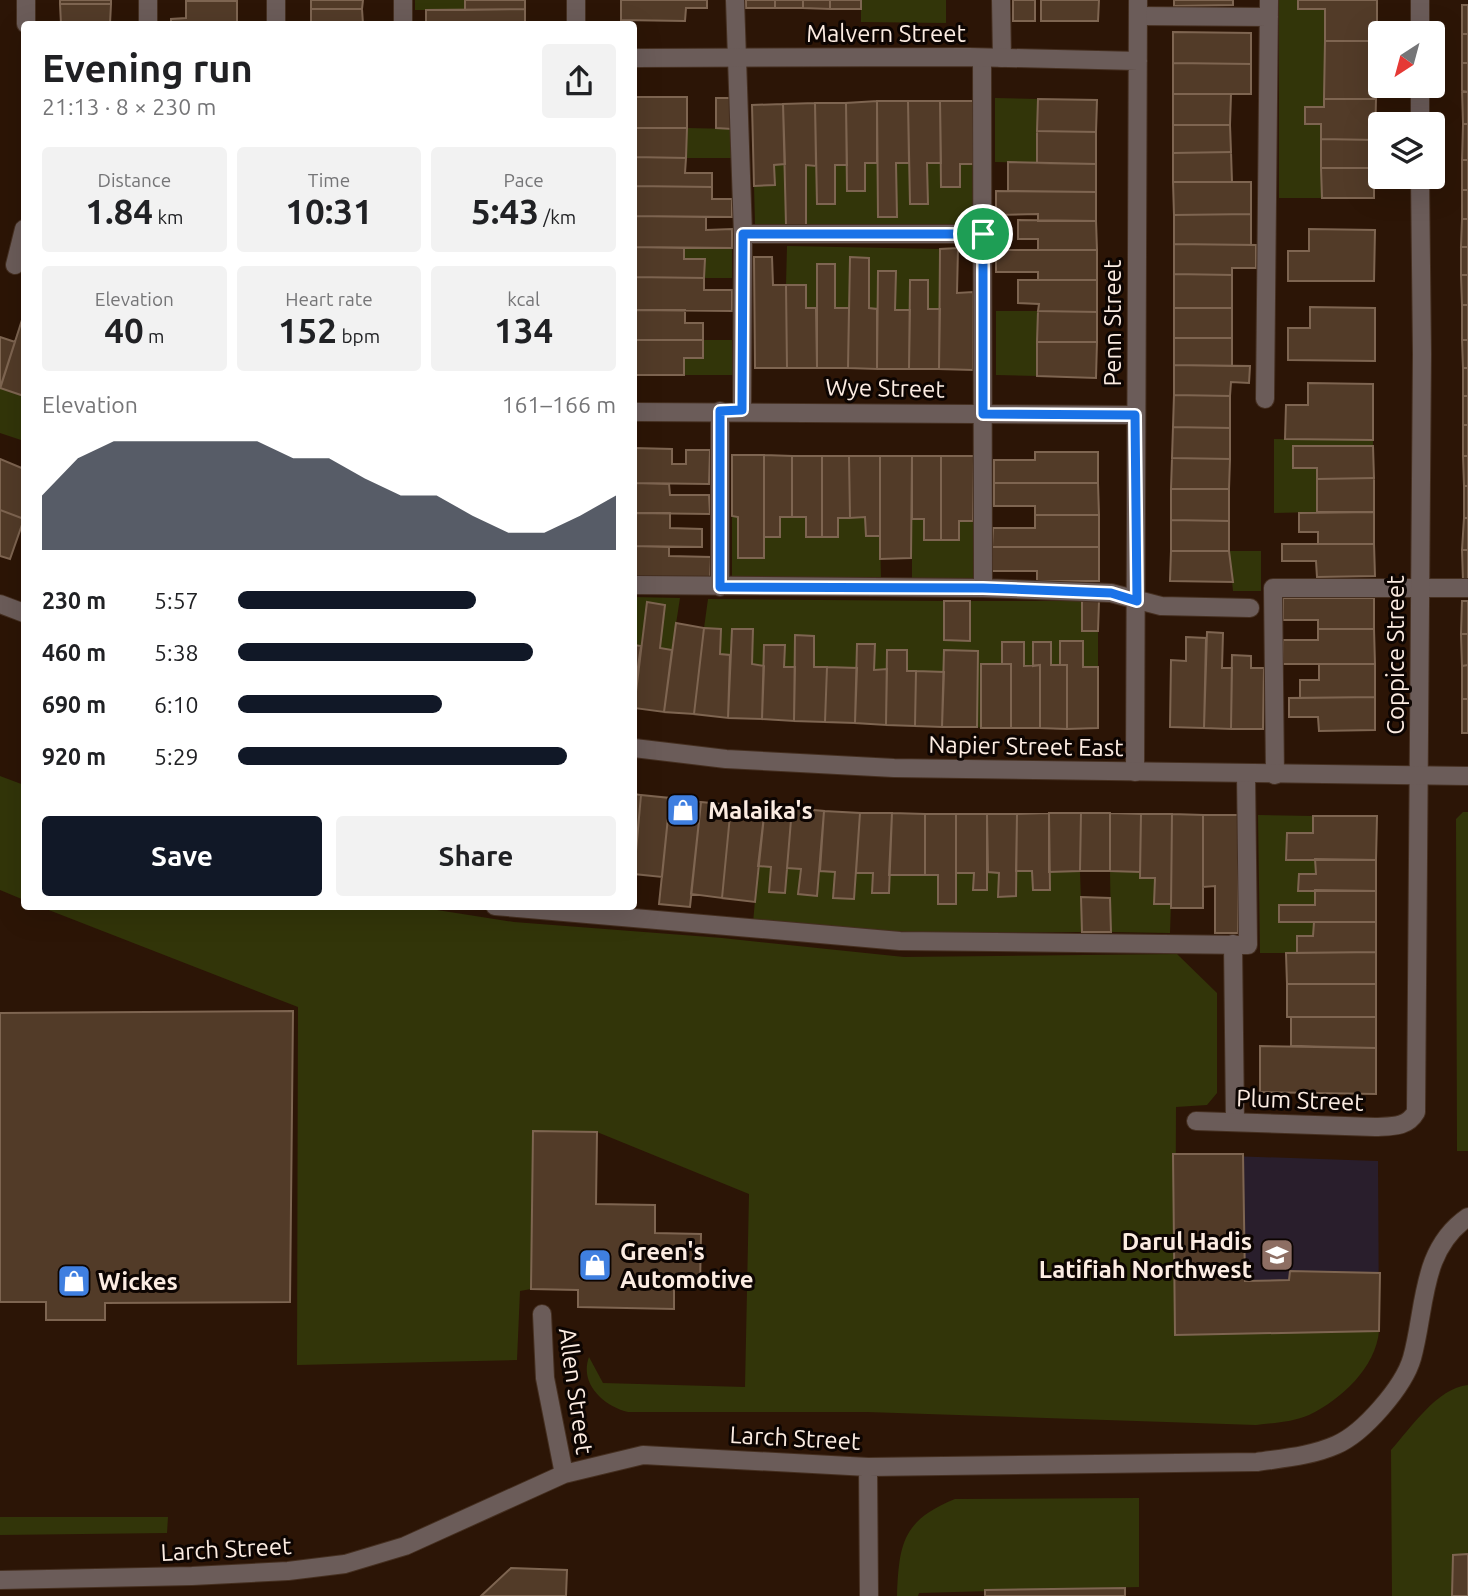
<!DOCTYPE html>
<meta charset="utf-8">
<style>
:root{--surface:#fff;--page:#f2f2f2;--text:#202124;--muted:#757577;--accent:#111827}
body{margin:0;font-family:Ubuntu,sans-serif;background:var(--page);color:var(--text);height:100vh;display:flex;flex-direction:column;font-size:26px;white-space:nowrap}
*{box-sizing:border-box;margin:0}
p{font-size:23px;color:var(--muted)}
.icon{flex:none;width:38px;height:38px;fill:none;stroke:currentColor;stroke-width:2;stroke-linecap:round;stroke-linejoin:round}
.map{position:relative;flex:1;overflow:hidden}
.side{position:absolute;left:21px;top:21px;width:616px;height:889px;display:flex;flex-direction:column;background:var(--surface);border-radius:7px;box-shadow:0 7px 28px #0002}
.side>*{flex:none}
.needle{width:46px;rotate:216deg}
.tools{position:absolute;left:1368px;top:21px;display:grid;gap:14px}
.tools a{display:grid;place-items:center;width:77px;height:77px;border-radius:7px;background:var(--surface);box-shadow:0 7px 28px #0002;font-size:35px}
.pin{position:absolute;display:grid;place-items:center;width:60px;height:60px;color:#fff;margin:-30px;border:4px solid #fff;border-radius:50%;box-shadow:0 2px 7px #0007}
.round{display:grid;place-items:center;flex:none;width:74px;height:74px;border-radius:7px;background:var(--page)}
.headline{display:flex;align-items:center;justify-content:space-between;height:119px;padding:0 21px}
h1{font-size:38px;font-weight:700;line-height:52px}
.metrics{display:grid;grid-template-columns:repeat(3,1fr);gap:10px;height:119px;padding:7px 21px}
.metrics div{display:grid;align-content:center;border-radius:7px;background:var(--page);text-align:center}
.metrics b{font-size:35px;font-weight:700}
.metrics small{font-size:19px;font-weight:400}
.metrics p{font-size:19px}
.chart{height:196px;padding:14px 21px}
.chart p{display:flex;justify-content:space-between}
.chart svg{width:100%;height:126px;margin-top:7px;fill:var(--accent);opacity:.7}
.button{display:flex;gap:14px;margin-top:auto;padding:14px 21px}
.button a{flex:1;height:80px;border-radius:7px;background:var(--accent);color:#fff;font-size:28px;font-weight:700;line-height:80px;text-align:center}
.button a+a{background:var(--page);color:var(--text)}
ul{padding:0 21px;list-style:none;font-size:23px}
li{display:grid;grid-template-columns:112px 84px 1fr;align-items:center;height:52px}
li i{height:18px;border-radius:9px;background:var(--accent)}
.map>svg:first-child{display:block}
.education{fill:#291e2c}
.green{fill:#323509}
.building{fill:#523b28;stroke:#7e6551;stroke-width:2}
.lines{fill:none;stroke-linecap:round;stroke-linejoin:round}
.service-casing{stroke:#452f20;stroke-width:20}
.minor-casing{stroke:#452f20;stroke-width:20}
.tertiary-casing{stroke:#452f20;stroke-width:20}
.service{stroke:#6b5c59;stroke-width:18}
.minor{stroke:#6b5c59;stroke-width:18}
.tertiary{stroke:#6b5c59;stroke-width:18}
.route-casing{stroke:#fff;stroke-width:14}
.route{stroke:#1a73e8;stroke-width:9}
.labels{text-anchor:middle;dominant-baseline:central;stroke-width:6;stroke-linejoin:round;paint-order:stroke}
.street-label{font-size:24px;fill:#fcece2;stroke:#0d0502}
.poi-label{font-size:24px;font-weight:bold;fill:#fcece2;stroke:#0d0502;text-anchor:start}
</style>
<div class="map">
<svg width="1468" height="1596" viewBox="0 0 1468 1596">
<rect width="100%" height="100%" fill="#2c1506"/>
<path class="education" d="M1173 1154 1378 1161 1379 1331 1175 1335Z"/>
<path class="green" d="M415 0H465V10H415Z
M861 0H946V23L861 22Z
M1279 0H1298V9H1325L1324 107 1305 108V124H1321L1322 198H1279Z
M995 98 1038 99 1037 163 995 162Z
M687 128 732 129V158H686Z
M865 163H877L878 217H896V163H909L910 204H928L927 163H941V187H960V164H973L974 224 806 225V165L816 166 817 203 835 165H847V191H864Z
M785 164 786 225H755L754 186 775 185 774 165Z
M787 246 940 249V309H928L910 280V310H896V272L878 271 877 309 869 308 850 258 849 308H835L834 264H817L816 308H806V285H786Z
M684 248H732V278H704V260L684 259Z
M996 311H1038L1037 376 996 375Z
M703 340H732L733 375H684V358Z
M0 388 24 396V441L0 433Z
M1274 439 1373 440V446H1293L1317 468V512L1274 513Z
M732 516 738 517V557L764 537 780 517H806V537H837L838 518 865 517 866 536H880L881 579 732 578Z
M912 519H924L925 540 959 521H973V578L912 579Z
M1229 551H1261V591H1233Z
M634 597 680 598 672 650 660 648 665 605 647 603 641 646 634 645Z
M708 599 944 601V640L969 641 970 601H1082V631H1098V667H1083V641L1060 665H1051V642L1033 666H1024L1023 642H1002V664L981 665V728L977 727 978 651H944V672L907 671 887 650V669L874 670 875 645 857 644V668L814 667V636H795V667H784V646L764 666 752 664 753 629H732L730 655 720 654 721 629 704 628Z
M0 776 24 785V900L0 890Z
M1463 812H1468V1151H1457L1456 819Z
M1258 815 1313 816V833H1287V859H1315V905H1279V922H1314L1313 936H1297V953H1260Z
M758 866 801 869 799 894 817 896 820 871 835 872 833 898 854 899 856 873H873V893L889 892V875H938V904L956 873H974V890H987L988 872 999 873 998 896H1016V871H1032L1033 890H1049V872L1080 871 1082 932 925 933 753 923Z
M1110 871 1140 872 1141 878H1155L1154 904H1171L1170 933 1111 932Z
M41 907H418L514 922 722 938 904 957 1177 954 1217 993V1093L1207 1105 1176 1107 1175 1335 1379 1331C1376 1367 1341 1400 1309 1415 1293 1422 1273 1423 1256 1425L867 1412H628C604 1406 579 1384 589 1357L603 1383 745 1387 749 1194 597 1132 534 1131 531 1289 520 1291 517 1360 297 1365 298 1007Z
M1468 1385V1554L1452 1596H1392L1391 1450C1411 1428 1437 1388 1468 1385Z
M1139 1498V1587L919 1593 918 1596H897C899 1543 903 1520 955 1499Z
M0 1517H168L167 1533 0 1535Z"/>
<path class="building" d="M60 0H111V4H60Z
M311 0H363L362 9H311Z
M465 0H525V9L465 10Z
M621 0H707V8H686L685 21 621 20Z
M746 0H775V8H746Z
M775 0H803V8H775Z
M803 0H830V9L803 8Z
M830 0H861V9H830Z
M1013 0H1035V21H1013Z
M1041 0H1099L1098 21H1041Z
M1174 0H1233V5L1174 6Z
M1298 0H1377V41H1325V9H1298Z
M186 1H237V24H171V19L186 18Z
M60 4H111L110 24H61Z
M1462 5H1468V34H1462Z
M311 9H362L363 24H311Z
M525 9V24H426V10Z
M1173 32 1251 33V64L1173 63Z
M1462 34H1468V63H1462Z
M1325 41H1377L1376 99H1324Z
M1173 63 1251 64V94H1173Z
M1462 63H1468V92L1462 91Z
M1462 91 1468 92V124H1463Z
M1173 94H1231L1230 125H1173Z
M634 97H687V128H634Z
M716 98H732V129L716 128Z
M1038 99 1097 100 1096 132 1037 131Z
M1324 99H1376L1375 140 1321 139V124H1305V107H1324Z
M877 101H908L909 163H896L897 217H878Z
M877 101V163H865V191H847L846 103Z
M908 101H940L941 163H927L928 204H910Z
M940 101H973V164H960V187H941Z
M815 103H846L847 165H835V204H817Z
M815 103 816 166 806 165V225H786L783 104Z
M783 104 785 164 774 165 775 185 754 186 752 105Z
M1463 124H1468V160H1462Z
M1173 125H1230L1231 152 1173 153Z
M634 128H687L686 158 634 157Z
M1037 131 1096 132V164L1037 163Z
M1321 139 1375 140 1374 168H1321Z
M1231 152 1232 182H1173V153Z
M634 157 686 158 685 173H712V187L634 186Z
M1462 160H1468V190H1462Z
M1008 162 1096 164V192L1008 191Z
M1321 168H1374V198H1322Z
M1173 182H1251V214L1174 215Z
M634 186 712 187V199H732V217L634 216Z
M1462 190H1468V219H1462Z
M996 191 1096 192V221H1038V214L996 215Z
M1251 214V245L1174 244V215Z
M634 216 706 217V230L732 229V248L634 247Z
M1462 219H1468V247H1461Z
M1018 220 1096 221 1097 250H1038V239H1018Z
M1309 229 1375 230 1374 281H1288V251H1309Z
M1174 244 1256 245V268H1232V275L1174 274Z
M634 247 684 248V259H705L704 278 634 277Z
M1461 247H1468V275H1461Z
M958 248 957 293 973 292V370L939 369 940 249Z
M996 250H1097V280H1038V272H996Z
M754 257H772L773 285H786L787 368H755Z
M850 257 869 258V308L877 309V369L848 368Z
M817 264H835V308H849L848 368H817Z
M878 271H896L895 310H910L909 369H877Z
M1174 274 1232 275V308H1174Z
M1461 275H1468V305H1462Z
M634 277 704 278V290H732V311L634 310Z
M910 280H928V309H940L939 369H909Z
M1018 280H1097V312L1038 311 1039 304 1018 303Z
M786 285H806V308H816L817 368H787Z
M1462 305H1468V340H1462Z
M1310 307 1375 308V361L1288 360V328H1310Z
M1174 308H1232V338H1174Z
M634 310H685V323H703V340H634Z
M1038 311 1097 312V342H1037Z
M22 320 24 321V396L0 388Z
M0 337 15 342 0 389Z
M1174 338H1232V366L1174 365Z
M634 340H703V358H684V375H634Z
M1462 340H1468V368H1463Z
M1037 342H1097L1096 378 1037 376Z
M1174 365 1250 366 1249 383 1231 382 1230 396 1174 395Z
M1463 368H1468V396H1463Z
M1308 383 1373 384V440L1285 439 1286 405H1308Z
M1174 395 1230 396V428L1173 427Z
M1463 396H1468V425H1463Z
M1463 425H1468V456H1463Z
M1173 427 1230 428V459L1172 458Z
M1293 446H1373L1374 478 1317 479V468H1293Z
M634 448 672 449V464H686V450H710L709 484 634 483Z
M1035 452H1098V483H994V460H1035Z
M732 455H764V558H738V517L732 516Z
M764 455 792 456V517H780V537H764Z
M792 456H822V537H806V517H792Z
M822 456H849L850 518H838V537H822Z
M849 456H880V536H866L865 517 850 518Z
M880 456H912L911 558 880 559Z
M912 456H941V540H924V519H912Z
M941 456H974L973 521H959V540H941Z
M1463 456H1468V486H1464Z
M1172 458 1230 459 1229 489H1171Z
M0 459 24 469V519L0 510Z
M1374 478V512H1317V479Z
M634 483 669 484 670 495H709L710 514 634 513Z
M994 483H1098L1099 515H1035V506H994Z
M1464 486H1468V518H1464Z
M1171 489H1229V521L1171 520Z
M0 510 24 519 10 559 0 556Z
M1374 512V544H1318V532H1299V513Z
M634 513H670V528L702 529V547L634 546Z
M1035 515H1099V547H992L993 528H1035Z
M1464 518H1468V550H1462Z
M1171 520 1229 521V551H1171Z
M1282 544H1374L1375 576 1317 577 1316 561H1282Z
M634 546 669 547V556L711 557 710 580 634 579Z
M992 547H1099V581H1037V571H992Z
M1462 550H1468V581H1463Z
M1171 551H1229L1233 582 1170 581Z
M1283 598H1374V629H1318V620H1283Z
M944 601H970V641L944 640Z
M1082 601H1099L1098 631H1082Z
M1462 601H1468V634H1461Z
M647 602 665 605 660 648 672 650 664 712 634 708Z
M676 623 704 628 694 714 664 712Z
M704 628 721 629 720 654 730 655 728 718 694 714Z
M732 629H753L752 664 764 666 762 719 728 718Z
M1318 629H1374L1375 664H1283V640H1318Z
M1207 632 1223 633 1222 668H1232L1231 729 1204 728Z
M1461 634H1468V665L1462 666Z
M795 635 814 636V667H827L825 722 794 721Z
M1186 637 1206 638 1204 728 1170 727 1171 660 1186 661Z
M1060 641H1083V667H1098V728L1067 729V665H1060Z
M1002 642H1024V666L1040 665V728H1011V664H1002Z
M1033 642H1051V665H1067V729L1040 728V665L1033 666Z
M857 644H875L874 670 887 669 886 725 855 723Z
M634 645 641 646 634 695Z
M764 645H785L784 667H795L794 721 762 719Z
M887 650H907V671H916L915 726 886 725Z
M944 650 978 651 977 727H942Z
M1232 655 1251 656V668H1264L1263 729H1231Z
M981 664H1011V728H981Z
M1319 664H1375V697L1300 698V680H1319Z
M1468 665V699H1462V666Z
M827 667 857 668 855 723 825 722Z
M916 671 944 672 942 727 915 726Z
M1375 697V730L1319 731 1318 717H1289V698Z
M1462 699H1468V733H1462Z
M634 794 641 795 634 873Z
M641 795 670 798 662 877 634 874Z
M670 798 701 802 690 907 659 904Z
M701 802 731 805 722 898 691 894Z
M731 805 765 807 755 902 722 898Z
M765 807 792 808 785 893 769 892 771 867 758 866Z
M792 808 824 811 817 896 798 894 801 869 787 868Z
M824 811 860 813 854 899 833 898 835 872 820 871Z
M860 813H892L889 893H872L873 873H856Z
M892 813 925 814V875H889Z
M1049 813H1081L1080 871 1049 872Z
M1049 813 1050 890H1033L1032 871H1016L1017 814Z
M1081 813H1110V871H1080Z
M1110 813 1141 814 1140 872 1110 871Z
M925 814H956V904H938V875H925Z
M956 814H987V890H973L974 873H956Z
M987 814H1017L1016 896 998 897 999 873 988 872Z
M1141 814H1172L1171 904H1154L1155 878H1140Z
M1172 814 1203 815V908H1171Z
M1203 815H1238V933H1215V886L1203 887Z
M1313 816H1377L1376 860H1286L1287 833H1313Z
M1315 859 1376 860V891H1298L1299 874H1316Z
M1315 890 1376 891V922H1279V905H1315Z
M1081 897 1110 898 1111 932H1082Z
M1314 922H1376V952L1297 953V936H1313Z
M1376 952V984H1287L1286 953Z
M1287 984H1376V1017H1287Z
M293 1011 290 1302 105 1303V1320H46V1302H0V1013Z
M1291 1017H1376V1048L1291 1046Z
M1260 1046 1376 1048V1094L1260 1092Z
M533 1131 597 1132 596 1204 655 1205V1233L701 1234 700 1288H674V1309L578 1307V1290L531 1289Z
M1173 1154H1243L1245 1281 1289 1280 1290 1271 1380 1273 1379 1331 1175 1335Z
M1468 1554V1596H1452L1453 1555Z
M511 1568 567 1570 566 1596H481Z
M1125 1588V1596H985V1590Z"/>
<g class="lines">
<defs>
<path id="service" d="M735 0 743 234 742 410
M1001 0 1002 58
M1138 16 1269 17
M148 24V0
M403 24V0
M982 58 983 588
M743 234H983
M1265 399 1269 0
M720 411V587
M634 585 983 588 1111 593 1161 606 1250 608
M1275 775 1273 588H1468
M495 906 900 941 1248 945 1246 774
M1233 944 1235 1121"/>
<path id="minor" d="M26 24V0
M276 24V0
M576 24V0
M1420 33V0
M634 58 969 57 1138 61
M1420 124V86
M15 265 24 229
M634 412 1135 415
M1135 772 1138 0
M1196 1121 1375 1127C1391 1126 1407 1128 1416 1112L1422 354 1420 177
M542 1314 545 1378 564 1474
M868 1467 869 1596
M0 1580 192 1576 288 1571 345 1564 405 1546 564 1474 643 1455 868 1467 1257 1462C1284 1458 1311 1456 1336 1445 1364 1433 1404 1386 1412 1358 1426 1308 1420 1250 1468 1217"/>
<path id="tertiary" d="M0 604 24 613
M634 748 726 759 894 768 1468 776"/>
</defs>
<use href="#service" class="service-casing"/>
<use href="#minor" class="minor-casing"/>
<use href="#tertiary" class="tertiary-casing"/>
<use href="#service" class="service"/>
<use href="#minor" class="minor"/>
<use href="#tertiary" class="tertiary"/>
</g>
<g class="lines">
<defs>
<path id="route" d="M743 234H983V414L1135 415 1137 601 1111 593 983 588 720 587V411L742 410Z"/>
</defs>
<use href="#route" class="route-casing"/>
<use href="#route" class="route"/>
</g>
<defs>
<symbol id="shop-square" viewBox="-11 -11 22 22"><rect x="-9" y="-9" width="18" height="18" rx="4" fill="#3f7fe0" stroke="#0d0502"/><path d="M-5-2.5h2.3a2.7 3.5 0 0 1 5.4 0H5L5.5 6h-11ZM-1.5-2.5h3a1.5 2.3 0 0 0-3 0Z" fill="#fff"/></symbol>
<symbol id="school-square" viewBox="-11 -11 22 22"><rect x="-9" y="-9" width="18" height="18" rx="4" fill="#8d6e63" stroke="#0d0502"/><path d="M0-5L7-2L0 1L-7-2ZM-4 1L0 2.5L4 1V4Q0 6-4 4Z" fill="#fff"/></symbol>
</defs>
<g fill-rule="evenodd">
<use href="#shop-square" x="664" y="791" width="38" height="38"/>
<use href="#school-square" x="1258" y="1236" width="38" height="38"/>
<use href="#shop-square" x="576" y="1246" width="38" height="38"/>
<use href="#shop-square" x="55" y="1262" width="38" height="38"/>
</g>
<g class="labels">
<g class="street-label">
<text x="886" y="33">Malvern Street</text>
<text transform="translate(1112 323) rotate(-90)">Penn Street</text>
<text transform="translate(885 388) rotate(1)">Wye Street</text>
<text transform="translate(1395 655) rotate(-90)">Coppice Street</text>
<text transform="translate(1026 746) rotate(1)">Napier Street East</text>
<text transform="translate(1300 1100) rotate(2)">Plum Street</text>
<text transform="translate(576 1391) rotate(82)">Allen Street</text>
<text transform="translate(795 1438) rotate(3)">Larch Street</text>
<text transform="translate(226 1549) rotate(-3)">Larch Street</text>
</g>
<g class="poi-label">
<text x="708" y="810">Malaika's</text>
<text x="1252" y="1241" text-anchor="end">Darul Hadis<tspan x="1252" dy="28">Latifiah Northwest</tspan></text>
<text x="620" y="1251">Green's<tspan x="620" dy="28">Automotive</tspan></text>
<text x="98" y="1281">Wickes</text>
</g>
</g>
</svg>
<div class="tools">
<a><svg class="needle" viewBox="-14 -14 28 28"><path d="M0-13l5 13h-10z" fill="#e53935"/><path d="M0 13l5-13h-10z" fill="#757577"/></svg></a>
<a><svg class="icon" aria-label="layers" viewBox="0 0 24 24"><path d="M12 4l9 5-9 5-9-5zM3 14l9 5 9-5"/></svg></a>
</div>
<div class="pin" style="left:983px;top:234px;background:#1e9e55"><svg class="icon" aria-label="arrive" viewBox="0 0 24 24"><path d="M6 21V4h12l-3 4 3 4H6"/></svg></div>
<section class="side">
<div class="headline"><div><h1>Evening run</h1><p>21:13 · 8 × 230 m</p></div><a class="round"><svg class="icon" aria-label="share" viewBox="0 0 24 24"><path d="M12 15V3M7 8l5-5 5 5M5 13v7h14v-7"/></svg></a></div>
<div class="metrics">
<div><p>Distance</p><b>1.84<small> km</small></b></div>
<div><p>Time</p><b>10:31</b></div>
<div><p>Pace</p><b>5:43<small> /km</small></b></div>
</div>
<div class="metrics">
<div><p>Elevation</p><b>40<small> m</small></b></div>
<div><p>Heart rate</p><b>152<small> bpm</small></b></div>
<div><p>kcal</p><b>134</b></div>
</div>
<div class="chart"><p><span>Elevation</span>161–166 m</p>
<svg viewBox="0 0 160 44" preserveAspectRatio="none"><path d="M0 44V25L10 12L20 6L30 6L40 6L50 6L60 6L70 12L80 12L90 19L100 25L110 25L120 32L130 38L140 38L150 32L160 25V44z"/></svg>
</div>
<ul>
<li><b>230 m</b>5:57<i style="width:63%"></i></li>
<li><b>460 m</b>5:38<i style="width:78%"></i></li>
<li><b>690 m</b>6:10<i style="width:54%"></i></li>
<li><b>920 m</b>5:29<i style="width:87%"></i></li>
</ul>
<div class="button"><a>Save</a><a>Share</a></div>
</section>
</div>
